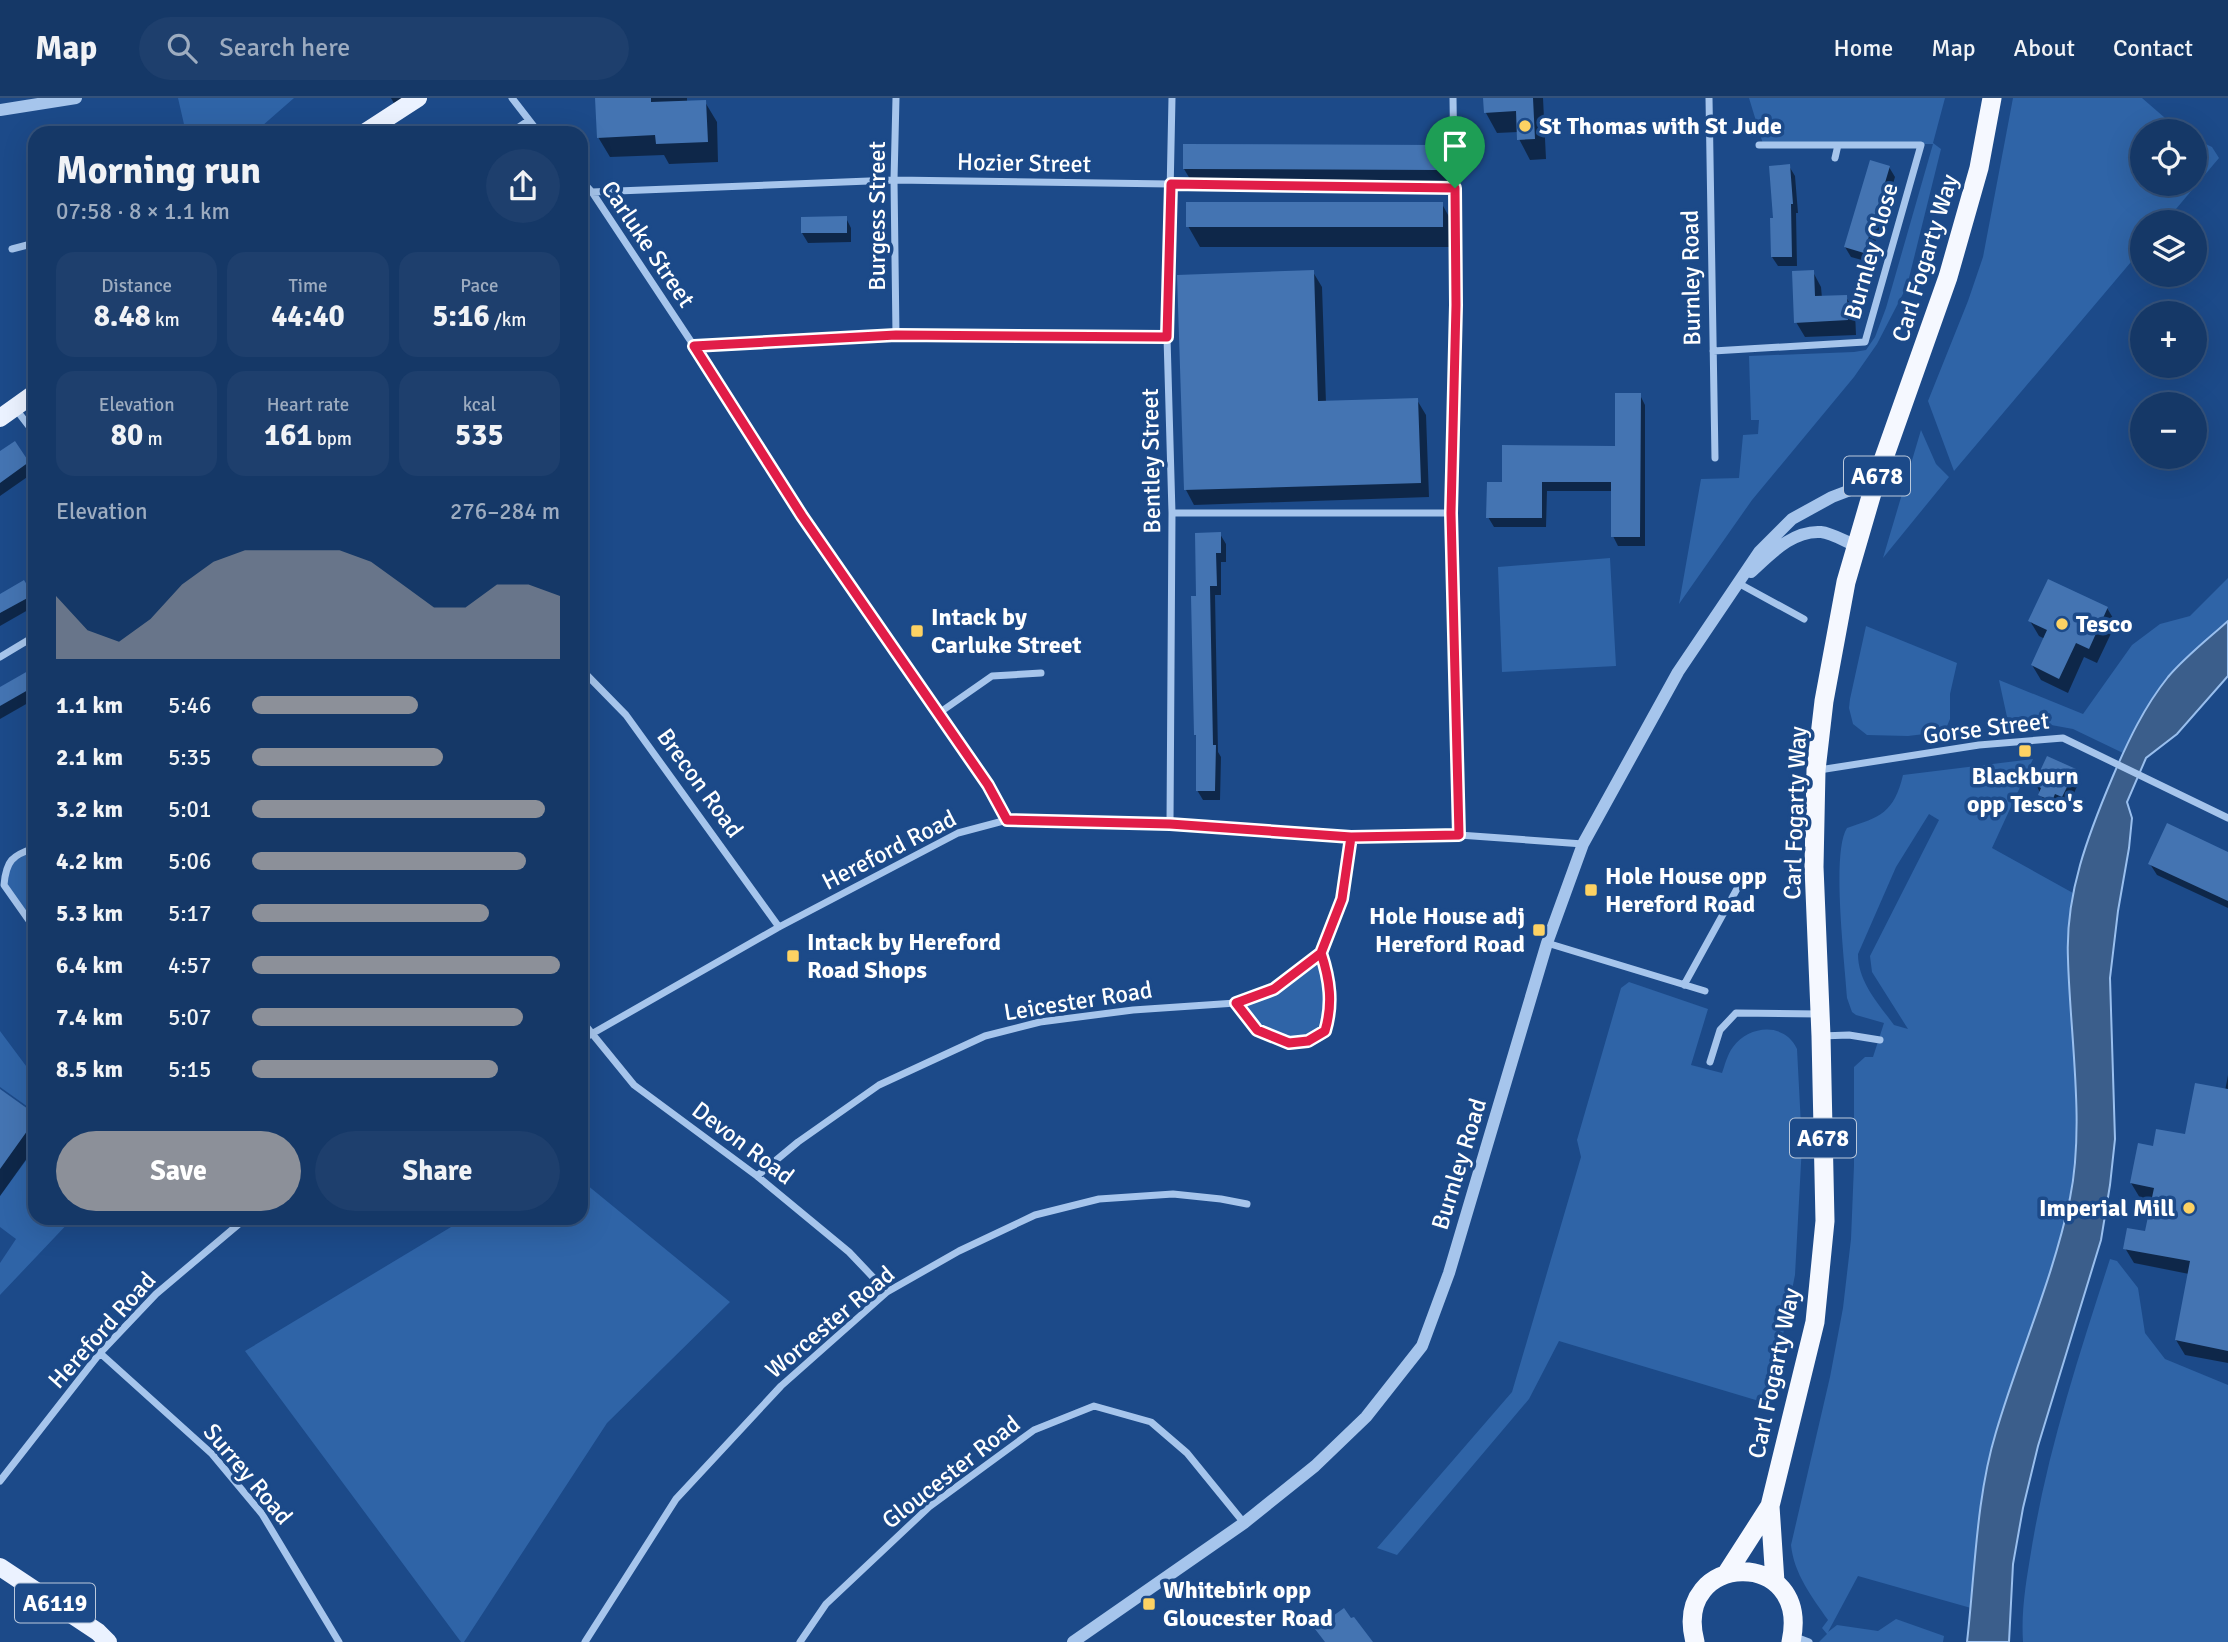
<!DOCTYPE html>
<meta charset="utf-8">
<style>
:root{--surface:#153867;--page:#1e3f6d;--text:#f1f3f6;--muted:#9dacc0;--line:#34527b;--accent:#8c9099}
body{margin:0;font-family:Signika,sans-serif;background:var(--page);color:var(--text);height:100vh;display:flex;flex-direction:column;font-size:26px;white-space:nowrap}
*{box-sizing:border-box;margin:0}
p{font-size:23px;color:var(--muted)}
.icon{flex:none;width:38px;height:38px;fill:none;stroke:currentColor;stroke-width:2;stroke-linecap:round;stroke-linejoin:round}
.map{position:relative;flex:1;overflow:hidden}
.side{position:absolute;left:28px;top:28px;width:560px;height:1099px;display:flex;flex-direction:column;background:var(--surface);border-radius:21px;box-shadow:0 7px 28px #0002,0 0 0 2px var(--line)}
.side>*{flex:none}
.fabs{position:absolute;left:2130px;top:21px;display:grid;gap:14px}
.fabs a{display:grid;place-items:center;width:77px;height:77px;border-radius:50%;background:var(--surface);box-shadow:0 7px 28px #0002,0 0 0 2px var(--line);font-size:35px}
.pin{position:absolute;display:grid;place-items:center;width:60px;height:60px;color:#fff;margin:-72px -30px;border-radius:50% 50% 50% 0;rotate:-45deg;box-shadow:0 0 7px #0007}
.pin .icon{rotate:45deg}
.round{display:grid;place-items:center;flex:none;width:74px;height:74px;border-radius:37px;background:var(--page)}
.overview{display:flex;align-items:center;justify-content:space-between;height:119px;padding:0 28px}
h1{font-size:38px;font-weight:800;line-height:52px}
.stats{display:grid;grid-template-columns:repeat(3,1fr);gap:10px;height:119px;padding:7px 28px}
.stats div{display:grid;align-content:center;border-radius:18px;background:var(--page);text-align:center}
.stats b{font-size:30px;font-weight:800}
.stats small{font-size:19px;font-weight:400}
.stats p{font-size:19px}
.chart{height:196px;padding:14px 28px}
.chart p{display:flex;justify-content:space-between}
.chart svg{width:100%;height:126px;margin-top:7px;fill:var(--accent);opacity:.7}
.primary-button{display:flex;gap:14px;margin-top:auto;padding:14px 28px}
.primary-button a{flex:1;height:80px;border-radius:42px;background:var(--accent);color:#fff;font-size:28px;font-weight:800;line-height:80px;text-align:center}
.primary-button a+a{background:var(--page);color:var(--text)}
ul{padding:0 28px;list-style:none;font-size:23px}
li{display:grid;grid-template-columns:112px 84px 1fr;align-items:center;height:52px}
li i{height:18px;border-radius:9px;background:var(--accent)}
header{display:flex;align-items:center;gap:42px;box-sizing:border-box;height:98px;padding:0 35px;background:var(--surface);border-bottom:2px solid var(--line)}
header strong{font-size:33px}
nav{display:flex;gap:38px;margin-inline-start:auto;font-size:24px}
.search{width:490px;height:63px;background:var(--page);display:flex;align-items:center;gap:18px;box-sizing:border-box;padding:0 24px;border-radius:38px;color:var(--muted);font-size:26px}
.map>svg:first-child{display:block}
.green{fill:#2f64a7;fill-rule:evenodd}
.water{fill:#3b5e8b;stroke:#99bfee;stroke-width:2}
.shadow{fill:#0007}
.building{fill:#4474b2}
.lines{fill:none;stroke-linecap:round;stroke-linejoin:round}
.minor{stroke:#a6c5ec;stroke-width:7}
.tertiary{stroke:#a6c5ec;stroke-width:12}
.primary{stroke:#ebf2ff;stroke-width:18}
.trunk{stroke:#f5f8ff;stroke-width:19}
.route-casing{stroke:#fff;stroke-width:14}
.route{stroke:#e11d48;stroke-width:9}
.poi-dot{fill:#fdd263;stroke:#1c4a89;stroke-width:2.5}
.labels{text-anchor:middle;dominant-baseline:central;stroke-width:7;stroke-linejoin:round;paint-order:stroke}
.shield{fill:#1c4a89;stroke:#bbc9dc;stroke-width:2}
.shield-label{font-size:23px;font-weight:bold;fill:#fff}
.poi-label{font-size:24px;font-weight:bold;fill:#fff;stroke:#1c4a89;text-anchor:start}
.street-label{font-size:24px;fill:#fff;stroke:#1c4a89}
</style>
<header>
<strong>Map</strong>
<div class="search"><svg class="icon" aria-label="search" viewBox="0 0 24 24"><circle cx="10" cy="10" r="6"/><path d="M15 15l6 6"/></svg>Search here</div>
<nav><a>Home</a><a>Map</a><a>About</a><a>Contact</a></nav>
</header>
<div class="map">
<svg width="2228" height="1544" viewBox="0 0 2228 1544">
<rect width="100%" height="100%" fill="#1c4a89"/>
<path class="green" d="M178 0H294L254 35H186Z
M1749 0H1945L1933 45 1941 51 1907 188 1877 246 1854 279 1752 402 1679 506 1701 381 1739 380 1743 337 1758 336 1759 322H1751L1749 258 1854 254 1866 252 1875 239 1886 210 1933 46H1763Z
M2013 0H2142L2180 33H2142V86H2194L2195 41 2212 49 2219 60 2165 124H2142V151L1954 373 1928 303 1968 203 1983 159Z
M1921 332 1936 366 1949 379 1883 460Z
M1610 460 1616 568 1502 574 1498 469Z
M2228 480V523C2181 564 2148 596 2123 655L2073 631 2007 619 1999 582 2083 616 2132 547 2160 526 2190 518Z
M1866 528 1957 565 1950 596V621L1947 628 1941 634 1908 638 1867 637 1853 626 1849 610 1850 601Z
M2033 661 1992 750 2073 795C2060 895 2087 997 2070 1097 2057 1180 2018 1256 1995 1336 1979 1392 1977 1452 1971 1510L1858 1478 1828 1534 1837 1527 1878 1533 1896 1521 1944 1538 1943 1544H1819L1827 1536 1822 1530 1828 1522C1812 1499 1794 1476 1791 1447L1830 1279 1843 1210 1851 1141 1854 1067V969L1865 959H1873L1884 925 1856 917 1852 914 1847 900C1845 865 1831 755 1847 730 1880 719 1894 715 1903 677ZM1929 716 1939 722 1870 858 1872 874 1908 931 1894 927C1878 905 1858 884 1858 856L1896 769Z
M35 750V831L4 787 6 769Z
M1321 855 1331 909 1325 933 1312 941 1289 945 1257 932 1236 905 1274 890Z
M1629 884 1708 911 1691 967 1722 975C1725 967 1727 957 1733 949 1749 927 1785 924 1797 951L1802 1047 1795 1177 1769 1306 1559 1243 1529 1301 1397 1457 1377 1450 1512 1294 1581 1059 1577 1042 1621 890Z
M0 933 35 980V1014L0 989Z
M35 1050V1120H73L0 1197V1165L16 1141 0 1129V1098Z
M581 1082 730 1204 607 1325 464 1544H461L245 1253 466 1120H581Z
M2110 1161 2117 1163 2138 1190 2145 1235 2165 1261 2228 1287V1544H2023C2021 1513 2026 1484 2031 1454 2047 1354 2079 1257 2110 1161Z"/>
<path class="water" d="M2228 523V578L2177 636 2146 660 2127 704 2132 720 2129 750 2118 813 2110 880 2115 1041 2110 1087 2101 1142 2038 1348 2023 1410 2013 1466 2009 1544H1967C1975 1475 1976 1400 1996 1334 2019 1256 2053 1181 2070 1100 2085 1027 2070 937 2068 861 2065 796 2088 737 2113 678 2128 643 2144 609 2168 579 2186 558 2208 541 2228 523Z"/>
<path class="shadow" d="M391 0H413L396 9Z
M597 0H687V4H705L717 24 718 64 669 66 664 57 610 59 598 39Z
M1485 0H1543L1546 61 1530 62 1519 41 1518 34 1497 35 1486 15Z
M1438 49 1450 69V92L1196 91 1184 71Z
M1789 68 1795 78 1798 115H1796L1797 168H1778L1772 159 1775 121Z
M1889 69 1895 79 1869 164 1851 159 1845 149Z
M1442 106 1453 126V149H1200L1188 128Z
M846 120 851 130V144L808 145 802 135V121Z
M1313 174 1322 189 1326 305 1417 302 1426 317 1429 399 1194 407 1186 392Z
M1813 174 1821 189 1822 200 1846 199 1855 214 1856 237 1805 239 1796 224Z
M1640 297 1645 307V448H1618L1613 438V393H1547L1546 429H1494L1488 419 1503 386 1617 349Z
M16 348 33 375 0 398V356Z
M1220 436 1226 446V464H1221V497H1215L1218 654 1221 659 1220 702H1203L1197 692 1198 641 1195 636 1198 500Z
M24 485 35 508 0 528V498Z
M2107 510 2116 525 2097 565 2084 559 2068 595 2041 582 2032 567 2045 541 2039 538 2030 523Z
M35 571V601L0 621V591Z
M2074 672 2080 682 2068 708 2061 705 2057 712 2045 706 2036 686Z
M2228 755V810L2157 777 2150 766Z
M2228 977V1265L2185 1257 2176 1242 2189 1176 2134 1165 2125 1150 2147 1135 2153 1103 2140 1100 2131 1085 2154 1050 2187 1038 2225 993Z
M0 993 35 1018V1049L0 1098Z"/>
<path class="building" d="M595 0H651V4L706 2 708 44 656 46 655 37 597 40Z
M1483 0H1533L1535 41 1517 42 1516 13 1484 15Z
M1183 46 1439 47V72L1183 71Z
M1870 62 1890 68 1864 155 1844 149Z
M1790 66 1793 106H1791L1792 159H1771L1770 120H1773L1769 68Z
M1186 104H1443V129H1186Z
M847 118V135H801V119Z
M1314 172 1318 303 1418 300 1421 385 1184 392 1177 177Z
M1814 172 1815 198 1847 197 1848 222 1794 225 1792 173Z
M1615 295H1641L1640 439H1611V384H1542V420H1486L1487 384H1502V347L1615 348Z
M15 343 29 364 0 385V353Z
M1221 434V455H1216L1217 488H1210L1213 647H1216L1215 693H1196V637H1194L1191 498H1196L1195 435Z
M2048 481 2108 509 2089 551 2076 545 2059 581 2031 567 2047 532 2028 523Z
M24 482 33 497 0 515V496Z
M35 569V588L0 608V589Z
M2047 658 2076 671 2062 699 2055 696 2052 703 2038 697 2041 690 2034 686Z
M2167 725 2228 754V803L2148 766Z
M2195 985 2228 991V1253L2175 1242 2190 1163 2123 1151 2127 1130 2145 1133 2154 1090 2130 1085 2138 1045 2153 1048 2156 1031 2185 1036Z
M0 991 35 1016V1022L0 1071Z
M1344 1510 1351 1520 1354 1519 1373 1544H1325L1315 1531Z"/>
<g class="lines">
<path class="minor" d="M512 0 539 35
M896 0 894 82 896 237
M1453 0 1456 207 1451 415 1459 737
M1709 0 1715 360
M510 35 528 23
M1835 60 1838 47
M581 82 592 94 694 248 802 418 988 687 1007 722
M592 94 894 82 1456 90
M12 151 35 145
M694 248 896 237 1167 239
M1713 253 1865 244 1921 47H1759
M15 310 35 336
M1172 415H1451
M1738 485 1804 521
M0 559 35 538
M581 571 626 617 779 829
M939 615 992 578 1041 575
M1819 672 1979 647 2063 640 2228 720
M1170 725 1172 415 1167 239 1172 0
M35 750C12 757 6 763 4 787L35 831
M1547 845 1705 893
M1684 887 1738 789
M1236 905 1257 932 1289 945 1308 943 1325 933C1333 906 1330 882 1321 855
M581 922 634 987 757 1078 849 1154 887 1194
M1821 938 1849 937 1880 942
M581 942 779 829 958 735 1007 722 1170 725 1351 739 1459 737 1583 746
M1710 964 1720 932 1736 915 1819 916
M757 1078 798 1044 879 987 985 938 1040 924 1133 912 1236 905 1274 891 1321 855 1342 801 1351 739
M100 1255 212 1356 262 1416 339 1544
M0 1383 100 1255 156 1196 246 1120
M1793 1538 1809 1544
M585 1544 676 1401 781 1288 887 1194 959 1153 1035 1117 1099 1101 1173 1096 1221 1101 1247 1106
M800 1544 826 1506 929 1409 1034 1332 1094 1308 1151 1324 1187 1355 1244 1425"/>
<path class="tertiary" d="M0 12 76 0
M1751 474C1770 457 1792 432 1821 434 1832 435 1846 444 1857 448
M1073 1544 1244 1425 1315 1368 1366 1319 1422 1248 1449 1175 1547 845 1583 746 1678 574 1759 454 1792 421 1832 399 1853 391 1874 388"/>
<path class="primary" d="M364 35 418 0
M0 320 35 295
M0 1469 98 1534 108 1544"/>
<path class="trunk" d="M1770 1408 1775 1484
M1727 1475 1770 1408 1815 1224 1825 1123 1821 938 1814 769 1816 672 1824 603 1846 484 1874 388 1948 179 1979 70 1992 0
M1695 1544C1671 1453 1812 1448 1791 1544"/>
</g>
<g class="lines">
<defs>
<path id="route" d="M1455 90 1171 86 1167 239 896 237 694 248 802 418 988 687 1007 722 1170 726 1351 739 1342 801 1321 855C1330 882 1333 906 1325 933L1308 943 1289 945 1257 932 1236 905 1274 891 1321 855 1342 801 1351 739 1459 737 1451 415 1456 207 1455 90"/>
</defs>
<use href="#route" class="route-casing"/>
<use href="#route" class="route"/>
</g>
<g class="poi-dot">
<circle cx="1525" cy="28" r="7"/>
<circle cx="2062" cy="526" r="7"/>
<rect x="910" y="526" width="14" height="14" rx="3.5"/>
<rect x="2018" y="646" width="14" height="14" rx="3.5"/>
<rect x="1584" y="785" width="14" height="14" rx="3.5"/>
<rect x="1532" y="825" width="14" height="14" rx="3.5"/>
<rect x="786" y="851" width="14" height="14" rx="3.5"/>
<circle cx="2189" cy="1110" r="7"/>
<rect x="1142" y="1499" width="14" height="14" rx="3.5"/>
</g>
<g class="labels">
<g class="shield">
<rect x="1844" y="358.5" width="66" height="39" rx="5"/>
<rect x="1790" y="1020.5" width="66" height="39" rx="5"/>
<rect x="15" y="1485.5" width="80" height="39" rx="5"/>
</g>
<g class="shield-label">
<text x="1877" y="378">A678</text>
<text x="1823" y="1040">A678</text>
<text x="55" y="1505">A6119</text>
</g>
<g class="poi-label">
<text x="1539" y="28">St Thomas with St Jude</text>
<text x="931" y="519">Intack by<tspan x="931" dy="28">Carluke Street</tspan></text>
<text x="2076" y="526">Tesco</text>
<text x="2025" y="678" text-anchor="middle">Blackburn<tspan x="2025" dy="28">opp Tesco's</tspan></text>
<text x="1605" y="778">Hole House opp<tspan x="1605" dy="28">Hereford Road</tspan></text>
<text x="1525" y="818" text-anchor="end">Hole House adj<tspan x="1525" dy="28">Hereford Road</tspan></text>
<text x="807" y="844">Intack by Hereford<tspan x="807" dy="28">Road Shops</tspan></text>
<text x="2175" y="1110" text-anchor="end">Imperial Mill</text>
<text x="1163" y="1492">Whitebirk opp<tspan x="1163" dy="28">Gloucester Road</tspan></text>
</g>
<g class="street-label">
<text transform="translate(1024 65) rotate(1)">Hozier Street</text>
<text transform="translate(877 118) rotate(-90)">Burgess Street</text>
<text transform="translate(648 146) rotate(56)">Carluke Street</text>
<text transform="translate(1871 153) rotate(-74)">Burnley Close</text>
<text transform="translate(1925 160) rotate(-73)">Carl Fogarty Way</text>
<text transform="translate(1691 180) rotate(-91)">Burnley Road</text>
<text transform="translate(1151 363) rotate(-91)">Bentley Street</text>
<text transform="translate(1986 630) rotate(-7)">Gorse Street</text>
<text transform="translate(700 685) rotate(54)">Brecon Road</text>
<text transform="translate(1795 715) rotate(-88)">Carl Fogarty Way</text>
<text transform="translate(889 752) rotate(-27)">Hereford Road</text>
<text transform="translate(1078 903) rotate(-9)">Leicester Road</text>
<text transform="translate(743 1045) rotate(37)">Devon Road</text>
<text transform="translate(1459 1066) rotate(-73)">Burnley Road</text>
<text transform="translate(830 1224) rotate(-40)">Worcester Road</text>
<text transform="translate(102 1232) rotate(-48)">Hereford Road</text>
<text transform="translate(1774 1275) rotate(-78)">Carl Fogarty Way</text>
<text transform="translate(951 1374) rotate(-38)">Gloucester Road</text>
<text transform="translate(248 1376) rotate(50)">Surrey Road</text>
</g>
</g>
</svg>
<div class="fabs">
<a><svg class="icon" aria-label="locate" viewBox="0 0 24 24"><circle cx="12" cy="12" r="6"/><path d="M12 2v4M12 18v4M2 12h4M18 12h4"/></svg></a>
<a><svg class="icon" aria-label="layers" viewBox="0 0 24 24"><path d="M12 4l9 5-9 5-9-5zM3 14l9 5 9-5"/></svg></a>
<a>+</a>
<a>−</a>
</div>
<div class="pin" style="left:1455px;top:90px;background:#1e9e55"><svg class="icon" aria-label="arrive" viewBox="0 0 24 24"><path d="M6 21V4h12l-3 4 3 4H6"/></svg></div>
<section class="side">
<div class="overview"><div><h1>Morning run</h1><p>07:58 · 8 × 1.1 km</p></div><a class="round"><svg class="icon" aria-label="share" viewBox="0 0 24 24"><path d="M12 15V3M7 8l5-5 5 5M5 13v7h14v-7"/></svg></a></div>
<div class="stats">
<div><p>Distance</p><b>8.48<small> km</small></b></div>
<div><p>Time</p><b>44:40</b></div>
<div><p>Pace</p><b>5:16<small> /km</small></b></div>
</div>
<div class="stats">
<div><p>Elevation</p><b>80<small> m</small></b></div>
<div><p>Heart rate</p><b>161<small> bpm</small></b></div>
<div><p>kcal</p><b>535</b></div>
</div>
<div class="chart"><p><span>Elevation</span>276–284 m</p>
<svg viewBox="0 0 160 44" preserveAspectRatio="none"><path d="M0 44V22L10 34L20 38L30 30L40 18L50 10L60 6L70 6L80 6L90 6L100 10L110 18L120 26L130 26L140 18L150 18L160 22V44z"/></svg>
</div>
<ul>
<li><b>1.1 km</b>5:46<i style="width:54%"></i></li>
<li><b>2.1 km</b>5:35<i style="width:62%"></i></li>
<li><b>3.2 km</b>5:01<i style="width:95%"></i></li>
<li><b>4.2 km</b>5:06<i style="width:89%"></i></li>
<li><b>5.3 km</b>5:17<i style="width:77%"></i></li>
<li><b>6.4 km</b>4:57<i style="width:100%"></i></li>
<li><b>7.4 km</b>5:07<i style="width:88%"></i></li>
<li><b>8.5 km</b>5:15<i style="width:80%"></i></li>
</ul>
<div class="primary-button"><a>Save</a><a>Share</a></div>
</section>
</div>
